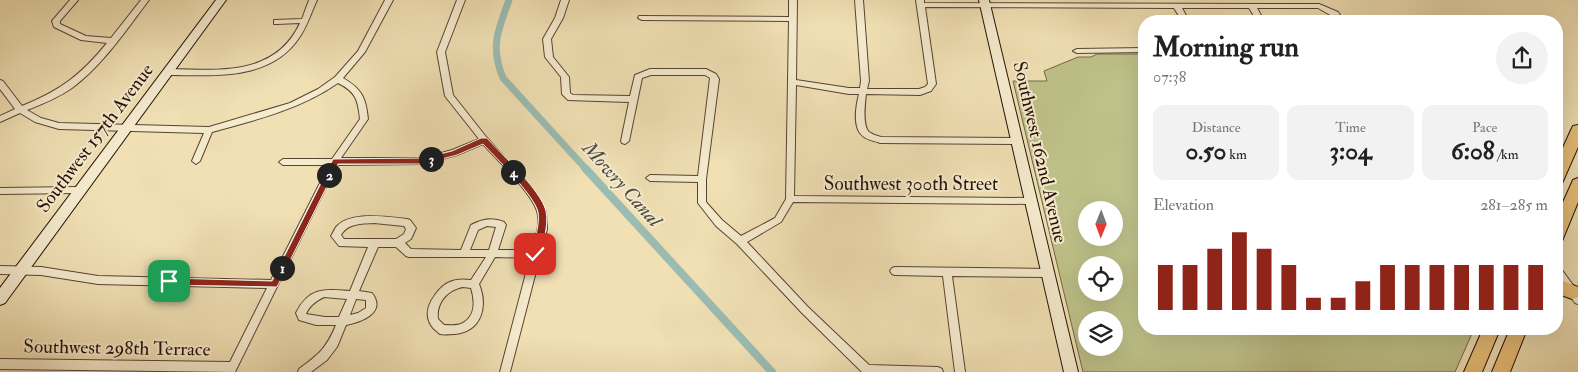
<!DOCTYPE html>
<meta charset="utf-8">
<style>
:root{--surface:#fff;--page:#f2f2f2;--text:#222;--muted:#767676;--accent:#8f2418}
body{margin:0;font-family:"IM FELL Double Pica",serif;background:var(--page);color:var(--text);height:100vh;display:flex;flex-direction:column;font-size:19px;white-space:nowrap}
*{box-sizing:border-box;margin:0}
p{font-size:16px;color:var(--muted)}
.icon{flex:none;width:28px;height:28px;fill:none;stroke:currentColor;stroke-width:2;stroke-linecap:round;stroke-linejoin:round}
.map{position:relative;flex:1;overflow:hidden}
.panel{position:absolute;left:1138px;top:15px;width:425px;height:320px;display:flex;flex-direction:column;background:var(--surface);border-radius:20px;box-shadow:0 5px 20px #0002}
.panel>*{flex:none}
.needle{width:32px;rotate:181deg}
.buttons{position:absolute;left:1078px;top:201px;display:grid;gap:10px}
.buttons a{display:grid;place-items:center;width:45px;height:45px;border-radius:50%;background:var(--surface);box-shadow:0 5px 20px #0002;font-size:25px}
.pin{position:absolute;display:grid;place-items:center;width:42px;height:42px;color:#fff;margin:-21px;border-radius:10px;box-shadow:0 2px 8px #0006}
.km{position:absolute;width:25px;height:25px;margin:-12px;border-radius:50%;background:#222;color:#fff;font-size:14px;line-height:25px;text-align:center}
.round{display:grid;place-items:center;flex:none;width:52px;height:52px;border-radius:26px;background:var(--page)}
.overview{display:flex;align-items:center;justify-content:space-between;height:85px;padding:0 15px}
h1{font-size:28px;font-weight:800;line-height:38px}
.stats{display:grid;grid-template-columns:repeat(3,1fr);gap:8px;height:85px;padding:5px 15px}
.stats div{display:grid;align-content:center;border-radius:12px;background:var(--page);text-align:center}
.stats b{font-size:25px;font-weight:800}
.stats small{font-size:14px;font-weight:400}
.stats p{font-size:14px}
.chart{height:140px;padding:10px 15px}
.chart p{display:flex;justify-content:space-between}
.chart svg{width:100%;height:90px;margin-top:5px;stroke:var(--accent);stroke-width:6}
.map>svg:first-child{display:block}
.green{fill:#bec189;stroke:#726847;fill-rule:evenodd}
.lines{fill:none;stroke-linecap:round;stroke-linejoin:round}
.canal-far1{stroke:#9bbcb2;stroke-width:7}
.canal{stroke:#9bbcb2;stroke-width:8}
.street-casing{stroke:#584331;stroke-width:2}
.secondary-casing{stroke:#260f05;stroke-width:2}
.highway-casing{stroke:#260f05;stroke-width:2}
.street{fill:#f5ebce;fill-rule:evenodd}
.secondary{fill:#f5ebce;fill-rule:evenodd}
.highway{fill:#e8c07a;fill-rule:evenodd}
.route{fill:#8f2418;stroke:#fff}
.labels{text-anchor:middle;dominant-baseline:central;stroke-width:4;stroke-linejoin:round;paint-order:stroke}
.street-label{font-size:19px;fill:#260f05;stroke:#f5ebce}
.water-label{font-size:20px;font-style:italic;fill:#4f4c42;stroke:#f5ebce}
</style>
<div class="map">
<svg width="1578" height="372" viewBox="0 0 1578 372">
<rect width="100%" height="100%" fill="#f0e0b4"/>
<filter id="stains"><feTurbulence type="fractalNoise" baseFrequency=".004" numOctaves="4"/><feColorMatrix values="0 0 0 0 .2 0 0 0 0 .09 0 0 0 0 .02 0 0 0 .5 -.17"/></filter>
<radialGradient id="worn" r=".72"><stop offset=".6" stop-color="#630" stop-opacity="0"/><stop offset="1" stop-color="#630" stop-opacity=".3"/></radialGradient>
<path class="green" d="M1097 54H1144V329H1474L1455 372H1083L1013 81H1047L1044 71 1078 57H1091ZM1086 210H1114V238H1086ZM1086 265H1114V292H1086ZM1086 320H1114V348H1086Z"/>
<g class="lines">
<path class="canal-far1" d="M509 0C498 30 490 47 503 78L586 169"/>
<path class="canal" d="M585 168 772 372"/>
<defs>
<path id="street" d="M70 0H78L60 21V24L86 36 111 38 141 0H149C126 30 103 65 72 88 59 97 43 104 27 110L41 118 59 123 209 127 290 103 318 89 335 77 358 51 385 0H393L365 52 343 78C362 89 366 98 368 119L341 158H423L452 150 479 139 445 96 437 52 457 0H465L445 52 453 95 487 138 532 188 546 212 547 229 510 372H500L530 258 495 257 479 284C488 306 482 331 455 334 451 334 444 335 440 334 438 333 436 330 434 329 424 318 427 306 435 295 445 281 455 278 471 280L486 257H409L406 256 396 247H378L359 291 372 293C387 313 361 322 346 325L337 347 327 360 311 372H298L299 369C319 354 326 349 336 325H316L299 320 296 313C309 287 324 289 350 291L368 247 339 246 331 236C333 233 335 228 337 226 352 211 389 217 407 219L410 220 416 228 411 239 405 243 411 249 461 250 471 225C482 219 492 217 504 222L506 225 498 250H532C535 239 541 223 537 211 531 192 497 160 483 144L457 155 423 164 337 165 235 372 0 369V359L230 362 267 288 98 284 41 275 0 274V266L41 267 98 276 271 280 329 165H283L279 162 283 159H332L360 119C358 100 356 92 338 83 301 109 256 120 212 132L200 161 196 164 192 161 204 133 59 129 35 122 20 113 0 122V116L15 109 0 89V80L3 81 22 106C61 90 81 75 107 43L81 40 54 27 52 21ZM374 223 404 226 406 229 404 234 396 239H344L341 235C348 223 361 224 374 223ZM487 226 496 227 489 250H470L478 230ZM463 287 471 288C475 301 476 317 461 324 456 326 449 325 444 325L438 319C436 303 447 290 463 287ZM324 297 347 299 339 317H325L306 314C309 306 316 301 324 297ZM356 299 366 300V308L358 313 350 315Z
M309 0H317C311 13 307 27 299 38 270 81 214 75 169 75L165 72 169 69C218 70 275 77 300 23L277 24H274V20L302 19Z
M561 0H569L563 18 551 39 553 57 569 77 570 93 573 95 630 96 635 75 650 69H706L716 74 719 79 706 179V202L722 220 741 236 775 218 786 199 789 21 642 20 638 18 639 16 789 17V0H797L796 80 849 88H860L861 81 855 0H863L869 81 867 89H919L925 87 928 84 916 0H924V3L1319 4 1338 12 1344 21H1336L1332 16 1318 8H1257L1264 21H1257L1249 8H1182L1189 21H1182L1174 8 925 7 936 84 931 91 920 95 866 94C865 103 862 125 869 132 872 134 877 136 881 137L1015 138 1019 141 1015 144 880 143C875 141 868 140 864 137 852 129 856 106 859 94H849L796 85 794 196 1031 198 1034 199 1035 201 1034 203 1031 204 793 202 781 222 747 242 808 307 869 365 938 367 942 369 943 372H862L802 313 737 244 716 226 698 203V182L650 181 646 178 650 175 698 176 710 78 705 75H651L642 78 629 141 625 144 622 143 621 141 629 102 568 100 562 94 561 77 545 57 543 39 555 18Z
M1144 48V52L1077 53 1073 51 1077 49Z
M78 187 81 188 82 190 81 192 78 193 0 194V188Z
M1556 265 1559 266 1578 292V304L1575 303 1556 277Z
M895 267 1048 269 1051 270 1053 273 1051 276 1048 277 952 276 965 372H955L943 276 895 275 892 274 890 271 892 268Z"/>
<path id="secondary" d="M216 0H226L5 303 0 305V288Z
M979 0H989L1078 372H1064Z"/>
<path id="highway" d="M1578 125V147L1563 181 1561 185 1556 187V163L1571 130 1573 126Z
M1578 178V202L1562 241 1556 243V218L1573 180Z
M1556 278 1578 287V297L1572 299 1556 293Z
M1483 329H1500L1482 372H1464Z
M1510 329H1527L1510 372H1492Z"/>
</defs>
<use href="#street" class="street-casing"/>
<use href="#secondary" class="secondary-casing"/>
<use href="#highway" class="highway-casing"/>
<use href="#street" class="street"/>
<use href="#secondary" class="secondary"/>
<use href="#highway" class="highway"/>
</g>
<path class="route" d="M481 138H487C502 155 541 190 546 211 549 225 543 244 538 257L535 258 531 254C534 241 540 226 538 212 534 195 496 158 483 144L457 155 423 164H338L277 287 169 285 164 281 169 278 272 281 333 159 423 158 452 151Z"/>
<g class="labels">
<g class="street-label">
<text transform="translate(95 138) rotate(-53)">Southwest 157th Avenue</text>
<text transform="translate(1040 152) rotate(77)">Southwest 162nd Avenue</text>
<text x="911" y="184">Southwest 300th Street</text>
<text transform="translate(117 348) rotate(1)">Southwest 298th Terrace</text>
</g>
<g class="water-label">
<text transform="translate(622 184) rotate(48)">Mowry Canal</text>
</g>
</g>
<rect width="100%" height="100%" filter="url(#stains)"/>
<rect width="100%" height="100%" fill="url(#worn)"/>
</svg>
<div class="buttons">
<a><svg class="needle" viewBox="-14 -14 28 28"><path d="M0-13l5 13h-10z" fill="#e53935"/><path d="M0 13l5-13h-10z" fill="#767676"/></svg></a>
<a><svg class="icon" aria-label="locate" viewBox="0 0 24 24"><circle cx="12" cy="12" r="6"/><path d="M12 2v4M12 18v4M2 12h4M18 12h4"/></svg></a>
<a><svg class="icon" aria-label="layers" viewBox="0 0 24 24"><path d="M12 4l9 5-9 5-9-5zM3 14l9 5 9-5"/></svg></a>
</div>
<div class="pin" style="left:169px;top:281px;background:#1e9e55"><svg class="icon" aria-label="arrive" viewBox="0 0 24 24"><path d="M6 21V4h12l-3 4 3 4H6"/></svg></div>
<div class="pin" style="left:535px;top:254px;background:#d93025"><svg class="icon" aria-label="check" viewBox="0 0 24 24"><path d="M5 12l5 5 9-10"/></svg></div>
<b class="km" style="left:282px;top:268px">1</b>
<b class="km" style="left:329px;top:175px">2</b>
<b class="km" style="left:431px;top:159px">3</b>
<b class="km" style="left:513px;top:172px">4</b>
<section class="panel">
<div class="overview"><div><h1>Morning run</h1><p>07:38</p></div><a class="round"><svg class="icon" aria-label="share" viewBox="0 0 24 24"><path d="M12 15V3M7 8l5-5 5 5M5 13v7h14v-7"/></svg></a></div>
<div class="stats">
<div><p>Distance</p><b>0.50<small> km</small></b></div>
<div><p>Time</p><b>3:04</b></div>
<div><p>Pace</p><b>6:08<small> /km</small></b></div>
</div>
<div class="chart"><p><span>Elevation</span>281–285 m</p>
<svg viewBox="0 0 160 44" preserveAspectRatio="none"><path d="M5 44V22M15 44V22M25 44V14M35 44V6M45 44V14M55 44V22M65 44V38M75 44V38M85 44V30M95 44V22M105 44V22M115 44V22M125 44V22M135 44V22M145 44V22M155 44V22"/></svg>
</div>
</section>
</div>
